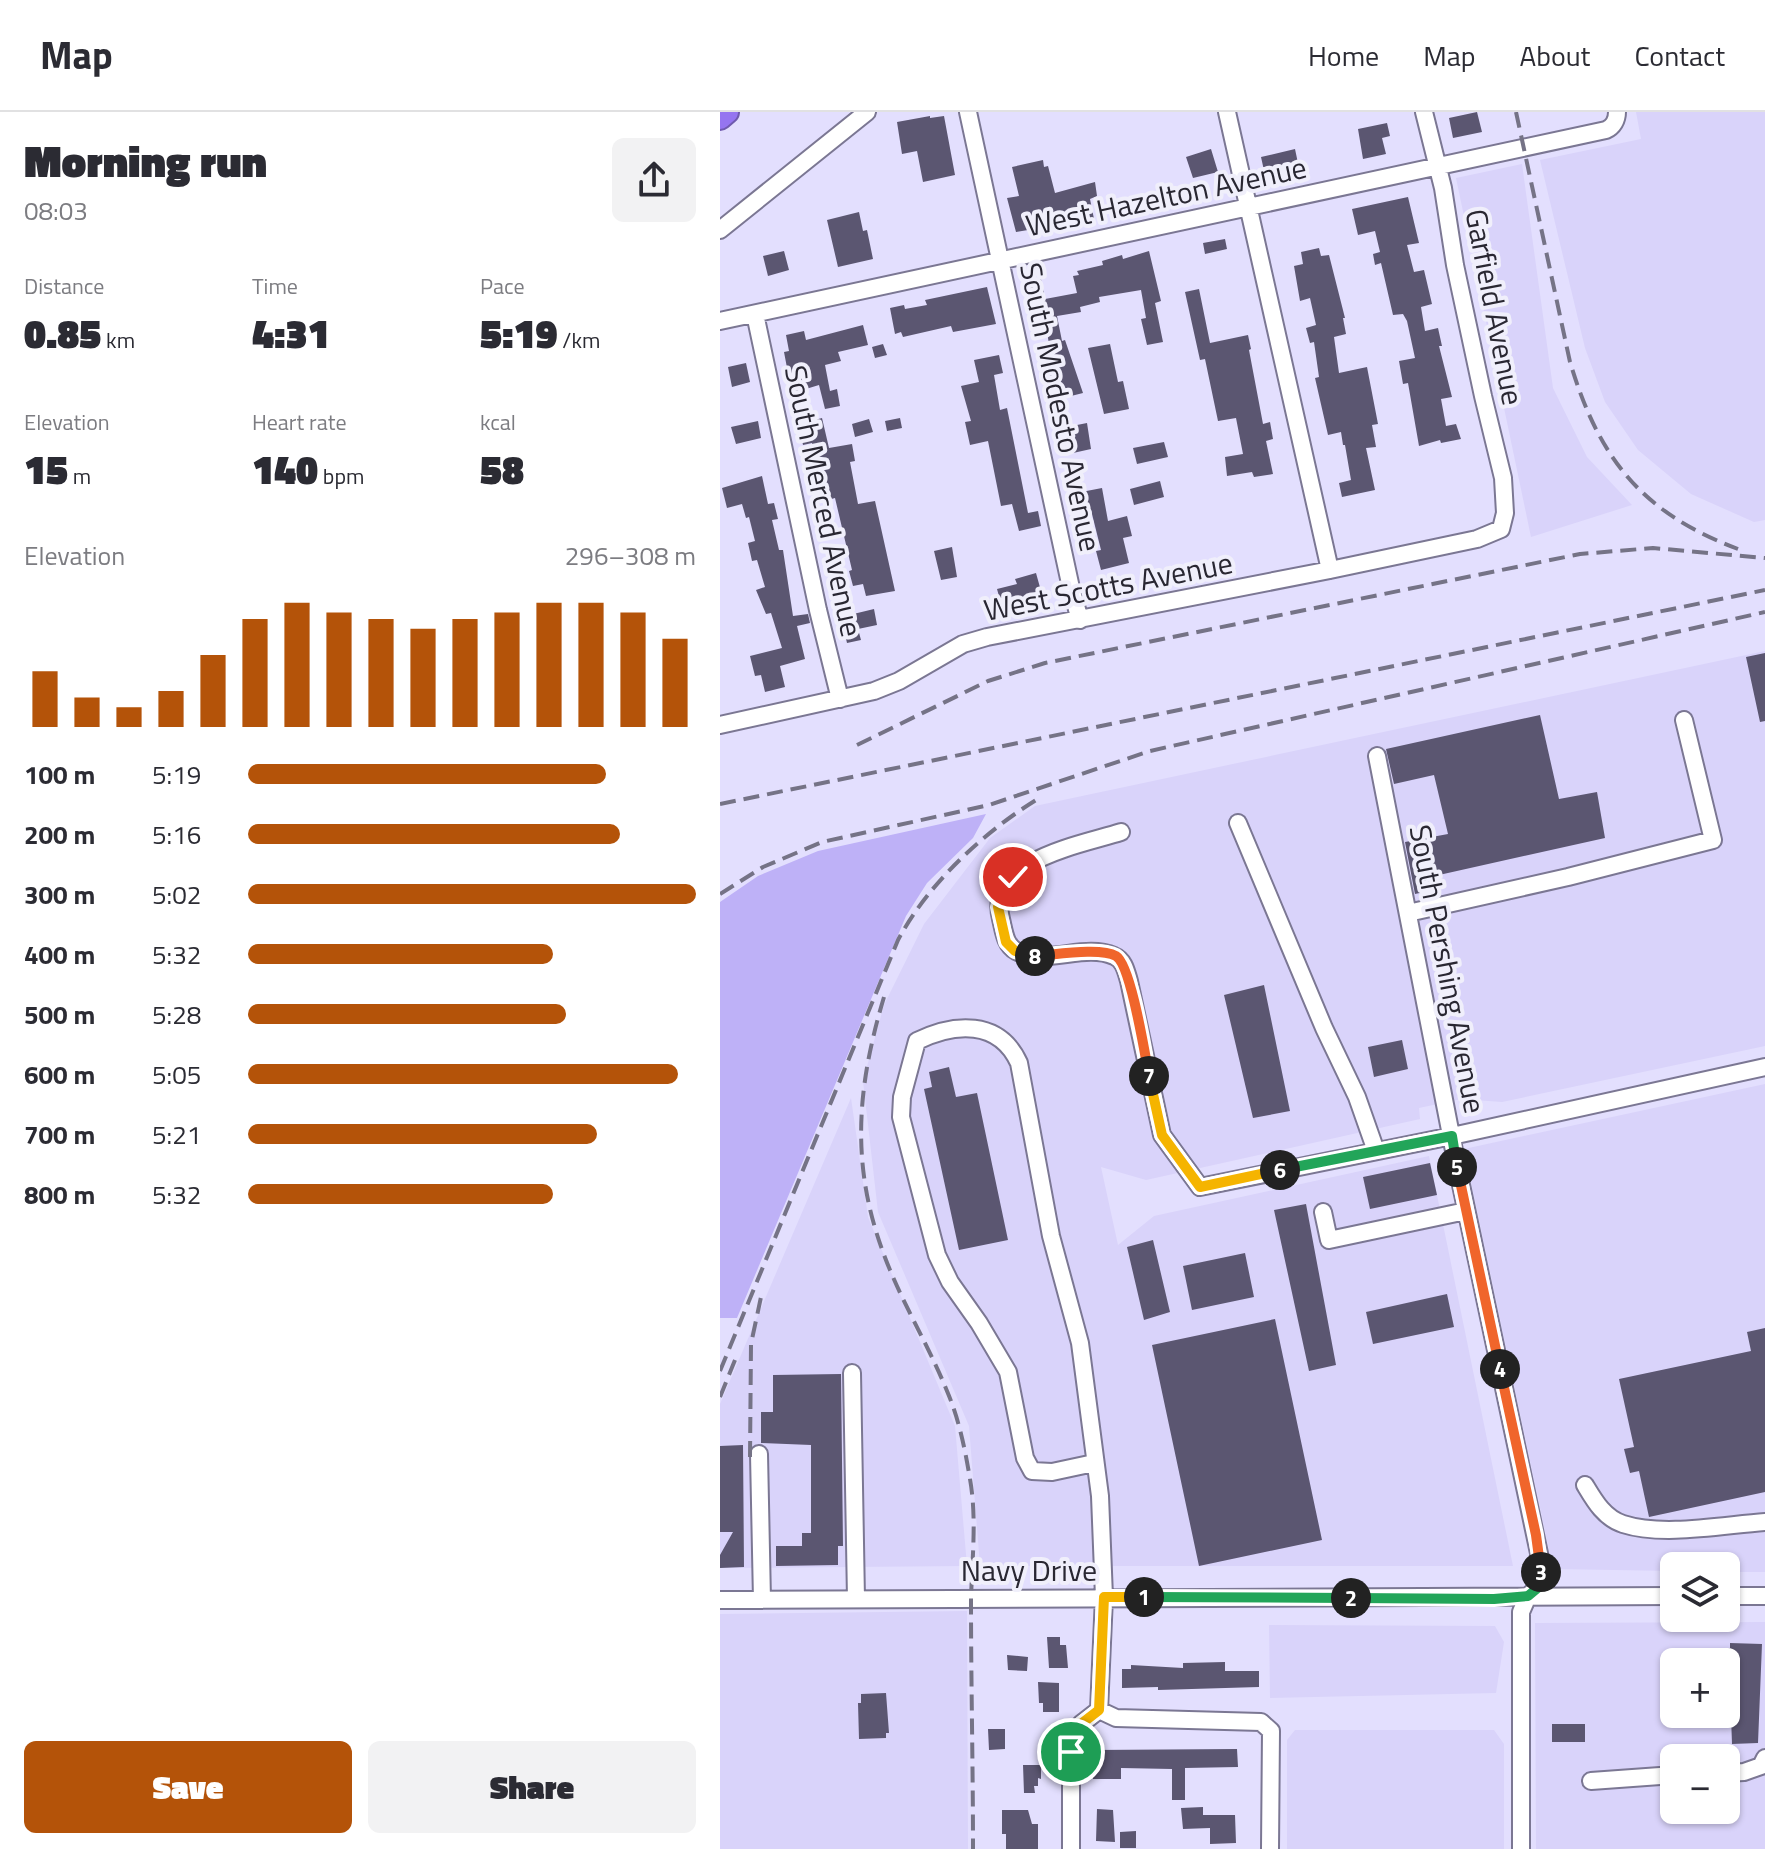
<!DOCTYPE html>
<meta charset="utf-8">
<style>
:root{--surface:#fff;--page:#f2f2f3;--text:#2b2b33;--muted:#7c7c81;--line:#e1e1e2;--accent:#b45309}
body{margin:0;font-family:"Titillium Web",sans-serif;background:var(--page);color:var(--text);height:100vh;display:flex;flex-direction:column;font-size:30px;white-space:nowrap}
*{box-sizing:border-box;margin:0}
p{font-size:26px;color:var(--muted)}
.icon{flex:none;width:44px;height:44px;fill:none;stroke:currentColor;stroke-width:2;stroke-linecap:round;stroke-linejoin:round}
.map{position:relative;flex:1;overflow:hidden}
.panel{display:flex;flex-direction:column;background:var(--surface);width:720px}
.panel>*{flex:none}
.fabs{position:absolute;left:940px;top:1440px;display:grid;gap:16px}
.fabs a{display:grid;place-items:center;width:80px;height:80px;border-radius:12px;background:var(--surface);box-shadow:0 2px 6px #0004;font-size:40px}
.pin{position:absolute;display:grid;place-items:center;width:68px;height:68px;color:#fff;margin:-34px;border:4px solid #fff;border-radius:50%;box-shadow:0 2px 8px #0007}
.km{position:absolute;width:40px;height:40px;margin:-20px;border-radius:50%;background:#222;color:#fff;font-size:22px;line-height:40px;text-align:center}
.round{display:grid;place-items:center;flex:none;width:84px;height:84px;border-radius:12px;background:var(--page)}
.head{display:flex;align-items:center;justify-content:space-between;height:136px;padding:0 24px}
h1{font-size:44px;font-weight:800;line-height:60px}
.metrics{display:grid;grid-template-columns:repeat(3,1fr);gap:12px;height:136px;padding:8px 24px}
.metrics div{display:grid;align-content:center}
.metrics b{font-size:40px;font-weight:800}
.metrics small{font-size:22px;font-weight:400}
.metrics p{font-size:22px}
.chart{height:224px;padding:16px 24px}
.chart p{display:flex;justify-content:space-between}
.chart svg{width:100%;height:144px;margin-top:8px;stroke:var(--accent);stroke-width:6}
.cta{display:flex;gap:16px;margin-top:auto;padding:16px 24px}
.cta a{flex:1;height:92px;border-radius:12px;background:var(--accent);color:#fff;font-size:32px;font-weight:800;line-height:92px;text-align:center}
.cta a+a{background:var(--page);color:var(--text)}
ul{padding:0 24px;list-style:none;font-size:26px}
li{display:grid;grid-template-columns:128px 96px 1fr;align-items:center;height:60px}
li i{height:20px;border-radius:10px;background:var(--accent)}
header{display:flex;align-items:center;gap:48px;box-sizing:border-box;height:112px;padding:0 40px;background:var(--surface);border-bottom:2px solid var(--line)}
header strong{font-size:38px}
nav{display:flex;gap:44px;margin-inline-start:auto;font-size:28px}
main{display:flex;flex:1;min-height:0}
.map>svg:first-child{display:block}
.built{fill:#d9d3fa;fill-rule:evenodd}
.green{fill:#beb1f7}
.building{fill:#5b5671}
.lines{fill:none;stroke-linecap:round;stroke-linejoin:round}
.minor-casing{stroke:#7b7793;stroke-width:20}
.highway-casing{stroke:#6f5aae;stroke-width:26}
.minor{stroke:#fff;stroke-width:16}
.highway{stroke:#9575f0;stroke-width:22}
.rail{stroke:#757386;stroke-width:4;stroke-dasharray:16 8;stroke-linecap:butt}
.split-1-casing{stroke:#fff;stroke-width:16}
.split-2-casing{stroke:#fff;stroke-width:16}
.split-3-casing{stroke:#fff;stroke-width:16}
.split-4-casing{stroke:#fff;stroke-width:16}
.split-5-casing{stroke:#fff;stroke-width:16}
.split-6-casing{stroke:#fff;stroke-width:16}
.split-7-casing{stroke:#fff;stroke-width:16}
.split-8-casing{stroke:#fff;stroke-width:16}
.split-9-casing{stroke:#fff;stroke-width:16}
.split-1{stroke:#f5b400;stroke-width:10}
.split-2{stroke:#22a559;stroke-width:10}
.split-3{stroke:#22a559;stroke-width:10}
.split-4{stroke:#f0652b;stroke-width:10}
.split-5{stroke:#f0652b;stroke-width:10}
.split-6{stroke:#22a559;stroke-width:10}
.split-7{stroke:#f5b400;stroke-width:10}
.split-8{stroke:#f0652b;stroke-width:10}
.split-9{stroke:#f5b400;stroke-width:10}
.labels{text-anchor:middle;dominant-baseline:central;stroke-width:8;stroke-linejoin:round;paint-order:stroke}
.street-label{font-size:30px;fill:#292732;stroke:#f0effb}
</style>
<header>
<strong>Map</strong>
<nav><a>Home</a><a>Map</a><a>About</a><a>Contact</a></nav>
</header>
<main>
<section class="panel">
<div class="head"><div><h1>Morning run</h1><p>08:03</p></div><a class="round"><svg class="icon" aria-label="share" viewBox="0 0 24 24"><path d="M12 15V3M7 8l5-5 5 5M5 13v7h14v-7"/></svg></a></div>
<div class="metrics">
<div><p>Distance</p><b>0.85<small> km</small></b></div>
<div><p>Time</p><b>4:31</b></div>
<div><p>Pace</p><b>5:19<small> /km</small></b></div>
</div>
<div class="metrics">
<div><p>Elevation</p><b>15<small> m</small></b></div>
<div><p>Heart rate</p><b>140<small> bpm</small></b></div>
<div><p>kcal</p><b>58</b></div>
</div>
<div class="chart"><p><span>Elevation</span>296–308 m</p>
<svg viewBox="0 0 160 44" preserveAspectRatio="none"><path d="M5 44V27M15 44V35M25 44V38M35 44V33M45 44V22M55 44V11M65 44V6M75 44V9M85 44V11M95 44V14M105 44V11M115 44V9M125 44V6M135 44V6M145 44V9M155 44V17"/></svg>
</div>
<ul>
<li><b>100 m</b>5:19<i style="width:80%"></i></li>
<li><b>200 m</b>5:16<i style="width:83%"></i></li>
<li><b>300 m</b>5:02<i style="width:100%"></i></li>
<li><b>400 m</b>5:32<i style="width:68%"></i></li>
<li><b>500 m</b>5:28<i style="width:71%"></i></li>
<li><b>600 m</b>5:05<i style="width:96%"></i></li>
<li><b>700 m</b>5:21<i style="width:78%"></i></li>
<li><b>800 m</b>5:32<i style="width:68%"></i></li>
</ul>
<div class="cta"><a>Save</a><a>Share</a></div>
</section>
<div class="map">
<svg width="1045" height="1737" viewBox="0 0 1045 1737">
<rect width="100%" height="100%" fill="#e3dffe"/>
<path class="built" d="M916 0H1045V408L1034 410 971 382 918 338 885 290 865 236 820 48 921 27Z
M802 52 833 276 867 345 912 393 811 425 736 66Z
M1045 539V934L782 990 741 987 699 996 700 1007 426 1068 381 1055 398 1133 434 1104 709 1044 793 1454H260L249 1314 158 1100 143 969 164 893 204 812 270 726 315 694Z
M1045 972V1460H1006V1454H954V1459L833 1457 744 1037Z
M131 986 148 1105 235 1314 247 1454 0 1456V1292Z
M247 1499 248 1737H0V1502Z
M1045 1510V1737H816L815 1511ZM954 1550H1006V1602H954ZM954 1646H1006V1698H954Z
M549 1513 775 1514 784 1530 776 1581 550 1586Z
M575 1618H774L784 1632V1737H567V1628Z"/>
<path class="green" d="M266 702 253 726 207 771 186 804 17 1206H0V790L38 764 98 739Z"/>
<path class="building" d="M757 0 762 20 733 26 729 6Z
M210 4V6L224 4 235 63 203 70 197 39 182 42 177 10Z
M667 11 670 24 662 26 666 42 643 47 638 17Z
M491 37 498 60 473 66 466 45Z
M575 37 579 56 545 63 541 45Z
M323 48 324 55 328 54 335 81 375 70 377 84 370 87 374 107 296 120 287 86 299 84 292 55Z
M688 85 699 131 687 133 694 160 704 158 712 192 701 195 705 219 718 216 722 234H719L732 285 721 287 726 314 736 312 741 327 721 331 720 328 699 334 688 271 683 272 679 249 695 246 687 209 683 202 673 203 661 151 655 153 653 142 660 140 655 119 638 123 632 97Z
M139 100 143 119 147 118 153 147 118 155 107 108Z
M505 127 507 137 485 142 483 131Z
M599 136 601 144 609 143 625 206H623L626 222 614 225 619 261 647 255 658 312 652 313 656 335 646 336 655 378 622 385 619 371 631 368 625 333H623L621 320 608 323 595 266 599 265 594 230 590 231 586 216 596 213 590 186 580 189 574 154 583 152 581 140Z
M64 139 69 158 48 164 43 144Z
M429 139 441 189 435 191 443 230 427 233 421 207 426 206 421 178 379 185 380 190 360 195 361 200 337 204 342 229 345 228 363 281 335 288 327 250 322 251 318 234 329 232 325 208 314 210 305 170 321 167 325 187 357 181 353 164 359 163 357 159 383 153 382 149 402 143 403 147Z
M267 175 276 212 233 220 231 214 183 225 181 220 175 222 170 196 184 193 185 197 207 193 205 188Z
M479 177 490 231 528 223 531 237 529 238 543 312 550 310 553 327 546 329 553 362 534 365 532 360 507 364 505 345 523 342 516 306 498 309 485 247 480 248 465 180Z
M143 213 148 233 118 240 121 249 105 253 110 279 117 277 120 294 105 297 99 273 76 280 71 260 68 261 64 240 69 239 66 223 84 219 86 228Z
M163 232 167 243 155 246 152 235Z
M390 232 398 270 403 269 409 297 384 302 368 236Z
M279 243 283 261 274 263 280 298 287 296 308 401 318 399 321 414 299 419 292 392 281 394 268 329 250 333 245 310 251 309 241 274 259 270 254 248Z
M26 251 30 270 12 275 8 255Z
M102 306 109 336 132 332 135 349 130 350 138 392 155 389 175 479 146 484 143 472 133 474 129 459 132 458 115 386 104 389 92 331 83 333 80 319 90 317 88 310Z
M180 306 182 316 167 319 165 309Z
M149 307 153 320 135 325 132 312Z
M38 309 41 326 16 332 11 315Z
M367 311 371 337 353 341 347 315Z
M444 330 448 345 417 352 413 336Z
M42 364 48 392 54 391 58 407 52 408 59 438H63L73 504 88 502 90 511 77 514 85 547 60 554 65 575 45 580 41 563 35 564 30 544 62 536 51 501 46 502 36 478 45 475 37 448 32 449 28 431 35 429 29 405 26 406 22 392 7 396 2 376Z
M440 369 444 385 414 393 410 377Z
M382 376 388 409 407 404 412 424 403 426 409 451 381 458 376 439 381 438 371 398 355 401 351 382Z
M232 435 237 465 221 468 214 439Z
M316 461 321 479 307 483 309 488 282 495 277 477 297 472 295 467Z
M154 497 157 513 138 517 141 528 127 531 121 505Z
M1045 541V609L1040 610 1026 545Z
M820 603 839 687 877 680 885 726 719 763 722 776 695 782 685 730 728 722 714 663 674 672 666 637Z
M544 873 570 999 533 1006 504 883Z
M682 928 688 957 654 965 648 935Z
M229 955 236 985 257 981 288 1128 239 1138 204 977 212 975 209 960Z
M710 1051 717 1083 650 1097 643 1065Z
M586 1092 616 1253 589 1259 554 1098Z
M433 1128 450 1200 424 1208 407 1135Z
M525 1141 534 1185 472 1198 463 1154Z
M727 1182 734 1215 653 1232 646 1200Z
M555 1207 602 1428 479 1454 432 1233Z
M1045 1216V1380L929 1405 919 1359 910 1361 904 1337 914 1335 899 1267 1031 1239 1027 1220Z
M121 1262 123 1434H118V1453L56 1454V1434H82V1421H91V1333L41 1331V1300H53V1263Z
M23 1333 24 1455 0 1456V1443L13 1420H0V1334Z
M327 1525H340V1533H346L348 1556H329Z
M1010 1531 1042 1532 1038 1631 1012 1632 1010 1575H1006V1550H975V1536H1010Z
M287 1543 308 1545 307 1559 288 1558Z
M505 1550V1559H539V1575L438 1578V1575L402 1576V1557H411V1553L463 1556V1551Z
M318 1570 339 1571V1600H323V1591H319Z
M166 1581 169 1621H166V1626L139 1627 138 1591H141V1582Z
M832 1612H865V1630H832Z
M268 1617H285V1637L269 1638Z
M517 1637 518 1655 465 1656V1688H452V1657L401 1656V1667H373V1638Z
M303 1653H321V1667L318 1666V1674H314L315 1681H304Z
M483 1695V1703H515L516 1731 490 1732V1716L463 1717 461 1696Z
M377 1697 393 1698 395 1730 376 1729Z
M282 1698H308L312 1712H318V1737H286V1722H282Z
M416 1719V1736H400V1720Z"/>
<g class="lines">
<defs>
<path id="minor" d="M248 0 351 476 360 508
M507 0 610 458
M0 118 147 0
M35 202 98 498 120 587
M0 209 886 18C893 15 897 8 897 0
M0 613 154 579 179 569 243 532 267 525 610 458 757 427 781 417 785 401 783 366 763 284 735 153 723 76 704 0
M657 644 737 1054 820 1446V1474L808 1484 801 1500V1737
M518 711 604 916 637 985 656 1039
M401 720C361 733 266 748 281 807 284 819 285 833 296 839 326 854 364 831 394 844 404 848 406 859 409 869L442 1023 480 1075 732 1024 1045 955
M688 801 848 765 993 728 964 608
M603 1100 609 1128 746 1099
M132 1261 136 1487
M39 1342 42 1488
M374 1351 332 1360 312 1359 305 1346 288 1260 259 1211 230 1170 217 1143 181 1005 182 985 197 929C234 911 279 907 299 951L331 1124 360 1231 380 1384 384 1485 379 1598
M865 1373C874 1388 884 1406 903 1412 943 1425 1003 1413 1045 1410
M1006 1484H1045
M0 1488 954 1484
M379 1598 396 1606 541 1610 551 1619 550 1737
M1006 1661 1024 1660 1041 1654 1045 1646
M871 1669 954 1663
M351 1737V1640L361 1612 379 1598"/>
<path id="highway" d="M0 6 7 0"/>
</defs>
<use href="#minor" class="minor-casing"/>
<use href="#highway" class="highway-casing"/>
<use href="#minor" class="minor"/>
<use href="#highway" class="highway"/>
<path class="rail" d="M796 0 850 250C879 347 922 401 1018 437
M137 633 268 569 325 551 860 442 933 436 1045 446
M0 692 1045 478
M0 782 43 755 102 730 269 693 430 639 1045 500
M164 885C135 982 130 1062 170 1158 187 1199 210 1237 227 1279 239 1307 245 1337 250 1367 257 1407 252 1447 251 1488 251 1571 253 1654 253 1737
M0 1259 178 828C209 770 266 718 321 685
M0 1285 15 1248
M30 1345 31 1232 41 1185"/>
</g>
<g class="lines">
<defs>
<path id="split-1" d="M351 1640 361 1612 379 1598 384 1485H424"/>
<path id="split-2" d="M424 1485 631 1486"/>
<path id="split-3" d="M631 1486 774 1487 808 1484 820 1474 821 1460"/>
<path id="split-4" d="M780 1257 816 1423 821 1460"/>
<path id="split-5" d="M737 1055 780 1257"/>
<path id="split-6" d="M560 1058 732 1024 737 1055"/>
<path id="split-7" d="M429 964 442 1023 480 1075 560 1058"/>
<path id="split-8" d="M315 844C334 843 380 835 396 844 411 853 425 943 429 964"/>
<path id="split-9" d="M293 765 282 780 278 795 286 830 295 839 315 844"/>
</defs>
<use href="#split-1" class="split-1-casing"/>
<use href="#split-2" class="split-2-casing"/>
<use href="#split-3" class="split-3-casing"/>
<use href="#split-4" class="split-4-casing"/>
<use href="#split-5" class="split-5-casing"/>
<use href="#split-6" class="split-6-casing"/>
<use href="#split-7" class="split-7-casing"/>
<use href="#split-8" class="split-8-casing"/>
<use href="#split-9" class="split-9-casing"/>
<use href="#split-1" class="split-1"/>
<use href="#split-2" class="split-2"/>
<use href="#split-3" class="split-3"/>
<use href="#split-4" class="split-4"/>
<use href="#split-5" class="split-5"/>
<use href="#split-6" class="split-6"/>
<use href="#split-7" class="split-7"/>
<use href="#split-8" class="split-8"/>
<use href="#split-9" class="split-9"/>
</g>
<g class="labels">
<g class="street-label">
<text transform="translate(446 84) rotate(-12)">West Hazelton Avenue</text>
<text transform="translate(775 195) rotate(79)">Garfield Avenue</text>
<text transform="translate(341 295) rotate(78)">South Modesto Avenue</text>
<text transform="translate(104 389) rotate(78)">South Merced Avenue</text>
<text transform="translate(388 474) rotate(-11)">West Scotts Avenue</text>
<text transform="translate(728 857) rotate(79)">South Pershing Avenue</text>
<text x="309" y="1458">Navy Drive</text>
</g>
</g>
</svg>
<div class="fabs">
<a><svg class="icon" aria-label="layers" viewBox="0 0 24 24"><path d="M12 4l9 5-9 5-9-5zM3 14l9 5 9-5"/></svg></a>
<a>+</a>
<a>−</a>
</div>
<div class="pin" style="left:351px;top:1640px;background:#1e9e55"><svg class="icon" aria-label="arrive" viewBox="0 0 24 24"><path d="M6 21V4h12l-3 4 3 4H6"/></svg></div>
<div class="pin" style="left:293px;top:765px;background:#d93025"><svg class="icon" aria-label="check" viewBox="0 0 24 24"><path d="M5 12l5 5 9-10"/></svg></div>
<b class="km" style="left:424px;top:1485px">1</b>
<b class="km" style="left:631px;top:1486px">2</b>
<b class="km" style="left:821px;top:1460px">3</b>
<b class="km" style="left:780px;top:1257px">4</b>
<b class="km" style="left:737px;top:1055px">5</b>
<b class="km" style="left:560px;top:1058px">6</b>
<b class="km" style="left:429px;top:964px">7</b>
<b class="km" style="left:315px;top:844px">8</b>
</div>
</main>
